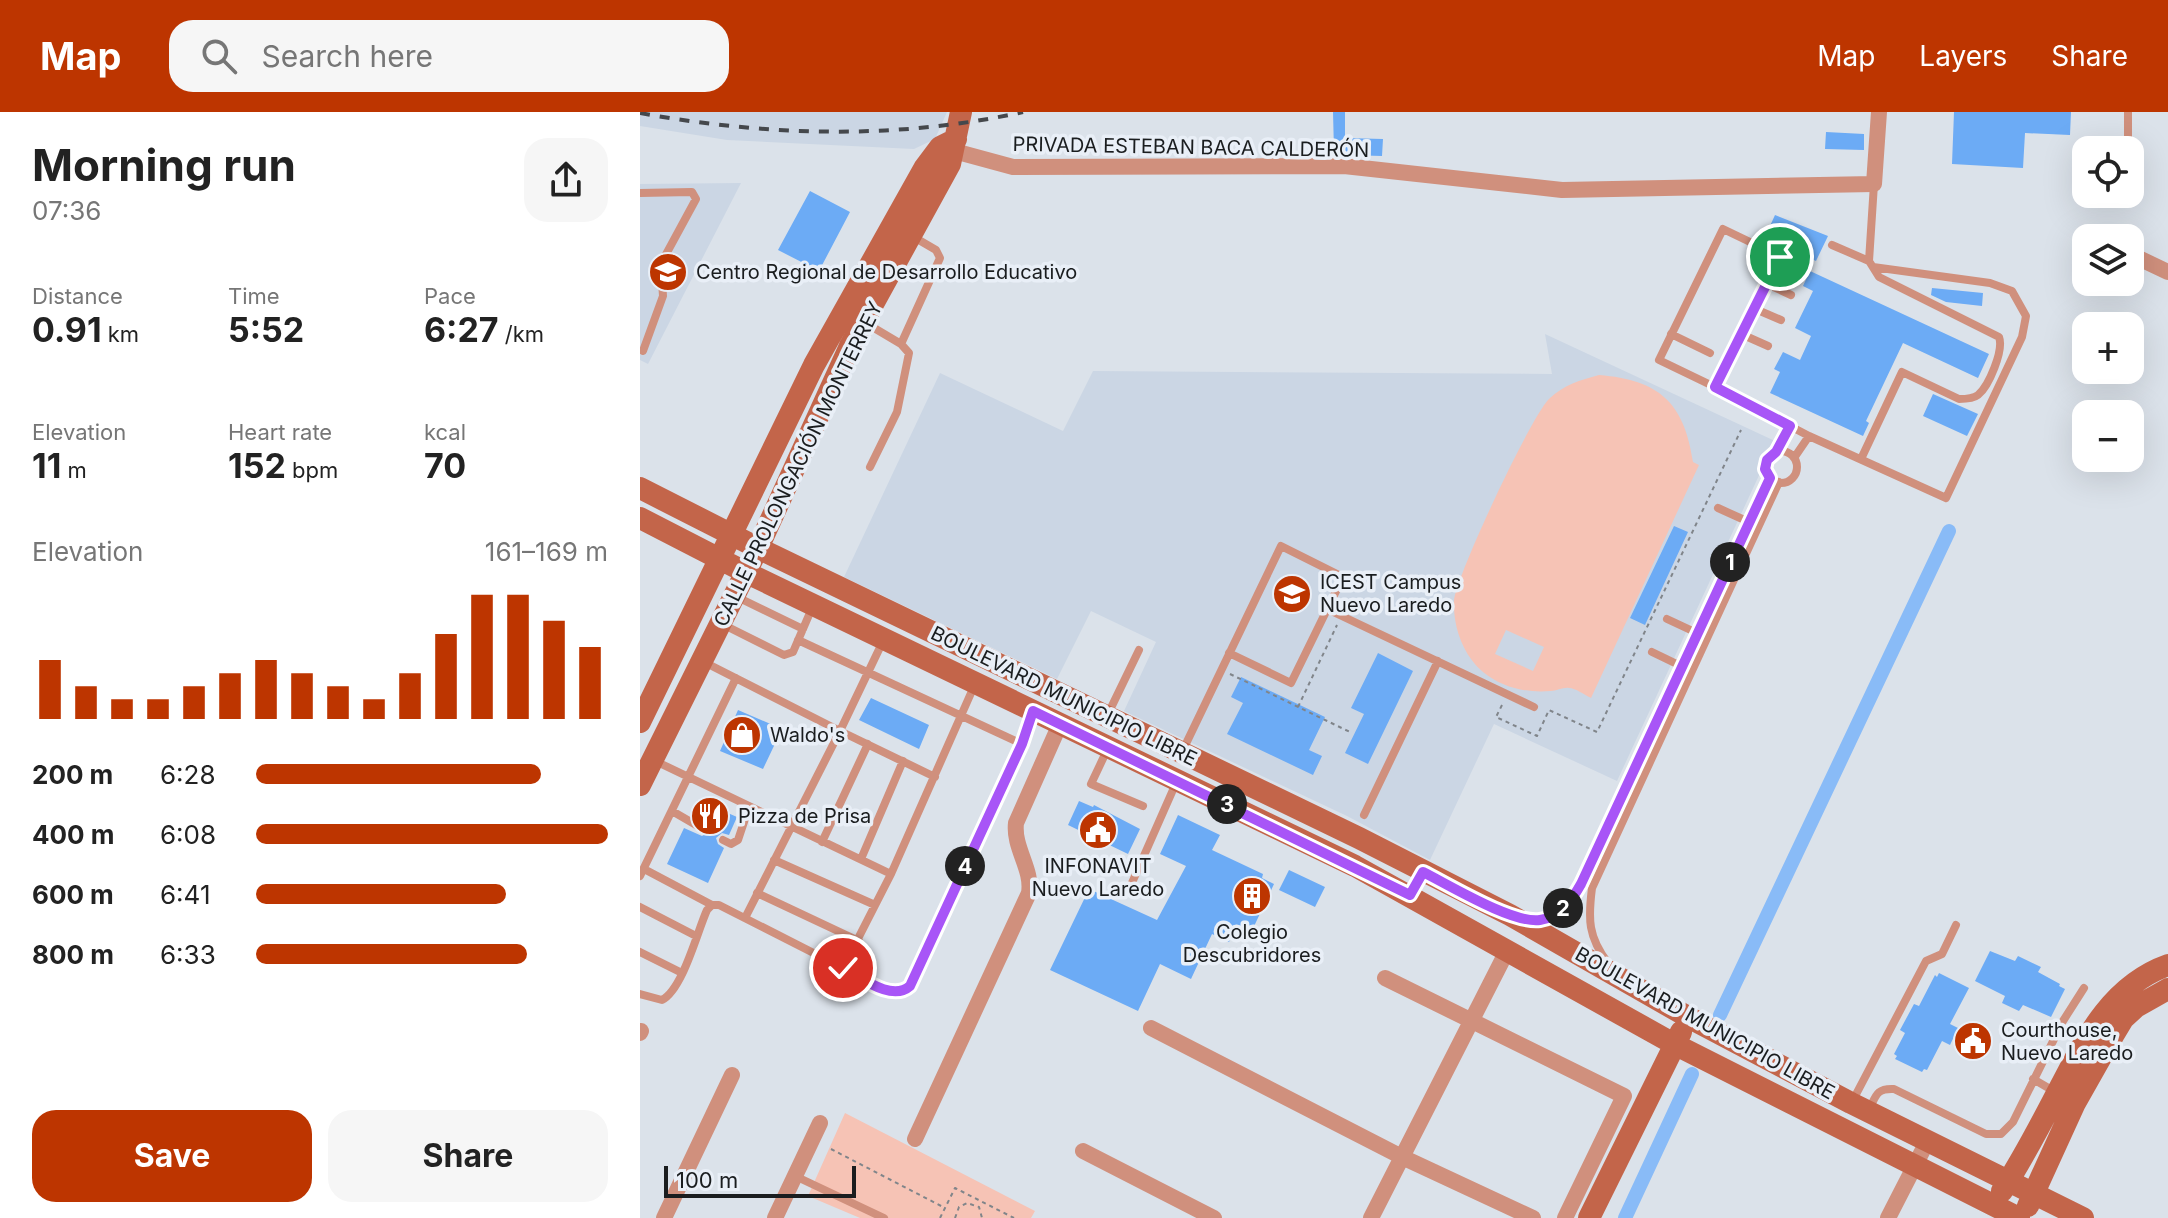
<!DOCTYPE html>
<meta charset="utf-8">
<style>
:root{--surface:#fff;--page:#f6f6f6;--text:#222;--muted:#767676;--accent:#bd3500}
body{margin:0;font-family:Inter,sans-serif;background:var(--page);color:var(--text);height:100vh;display:flex;flex-direction:column;font-size:30px;white-space:nowrap}
*{box-sizing:border-box;margin:0}
p{font-size:26px;color:var(--muted)}
.icon{flex:none;width:44px;height:44px;fill:none;stroke:currentColor;stroke-width:2;stroke-linecap:round;stroke-linejoin:round}
.map{position:relative;flex:1;overflow:hidden}
.drawer{display:flex;flex-direction:column;background:var(--surface);width:640px}
.drawer>*{flex:none}
.controls{position:absolute;left:1432px;top:24px;display:grid;gap:16px}
.controls a{display:grid;place-items:center;width:72px;height:72px;border-radius:16px;background:var(--surface);box-shadow:0 8px 32px #0002;font-size:40px}
.scale{position:absolute;left:24px;bottom:20px;width:192px;box-sizing:border-box;padding-left:8px;border:4px solid #1a1d1f;border-top:0;font-size:22px;line-height:28px;white-space:nowrap;color:#1a1d1f;-webkit-text-stroke:6px #e9eff7;paint-order:stroke}
.pin{position:absolute;display:grid;place-items:center;width:68px;height:68px;color:#fff;margin:-34px;border:4px solid #fff;border-radius:50%;box-shadow:0 2px 8px #0007}
.km{position:absolute;width:40px;height:40px;margin:-20px;border-radius:50%;background:#222;color:#fff;font-size:22px;line-height:40px;text-align:center}
.round{display:grid;place-items:center;flex:none;width:84px;height:84px;border-radius:24px;background:var(--page)}
.head{display:flex;align-items:center;justify-content:space-between;height:136px;padding:0 32px}
h1{font-size:44px;font-weight:700;line-height:60px}
.stats{display:grid;grid-template-columns:repeat(3,1fr);gap:12px;height:136px;padding:8px 32px}
.stats div{display:grid;align-content:center}
.stats b{font-size:34px;font-weight:700}
.stats small{font-size:22px;font-weight:400}
.stats p{font-size:22px}
.chart{height:224px;padding:16px 32px}
.chart p{display:flex;justify-content:space-between}
.chart svg{width:100%;height:144px;margin-top:8px;stroke:var(--accent);stroke-width:6}
.button{display:flex;gap:16px;margin-top:auto;padding:16px 32px}
.button a{flex:1;height:92px;border-radius:24px;background:var(--accent);color:#fff;font-size:32px;font-weight:700;line-height:92px;text-align:center}
.button a+a{background:var(--page);color:var(--text)}
ul{padding:0 32px;list-style:none;font-size:26px}
li{display:grid;grid-template-columns:128px 96px 1fr;align-items:center;height:60px}
li i{height:20px;border-radius:10px;background:var(--accent)}
header{display:flex;align-items:center;gap:48px;box-sizing:border-box;height:112px;padding:0 40px;background:var(--accent);color:#fff}
header strong{font-size:38px}
nav{display:flex;gap:44px;margin-inline-start:auto;font-size:28px}
.search{width:560px;height:72px;background:var(--page);display:flex;align-items:center;gap:20px;box-sizing:border-box;padding:0 28px;border-radius:24px;color:var(--muted);font-size:30px}
main{display:flex;flex:1;min-height:0}
.map>svg:first-child{display:block}
.built{fill:#cbd6e4}
.green{fill:#f6c3b5;fill-rule:evenodd}
.lines{fill:none;stroke-linecap:round;stroke-linejoin:round}
.canal{stroke:#89bbf7;stroke-width:14}
.building{fill:#6cabf5}
.path{stroke:#80858a;stroke-width:2;stroke-dasharray:4 4;stroke-linecap:butt}
.lane{stroke:#d0907d;stroke-width:8}
.street{stroke:#d0907d;stroke-width:16}
.secondary{stroke:#c3654a;stroke-width:22}
.rail{stroke:#45484c;stroke-width:4;stroke-dasharray:10 10;stroke-linecap:butt}
.route-casing{stroke:#fff;stroke-width:16}
.route{stroke:#a855f7;stroke-width:10}
.labels{text-anchor:middle;dominant-baseline:central;stroke-width:7;stroke-linejoin:round;paint-order:stroke}
.street-label{font-size:20px;fill:#1a1d1f;stroke:#e9eff7}
.poi-label{font-size:20px;fill:#1a1d1f;stroke:#e9eff7;text-anchor:start}
</style>
<header>
<strong>Map</strong>
<div class="search"><svg class="icon" aria-label="search" viewBox="0 0 24 24"><circle cx="10" cy="10" r="6"/><path d="M15 15l6 6"/></svg>Search here</div>
<nav><a>Map</a><a>Layers</a><a>Share</a></nav>
</header>
<main>
<section class="drawer">
<div class="head"><div><h1>Morning run</h1><p>07:36</p></div><a class="round"><svg class="icon" aria-label="share" viewBox="0 0 24 24"><path d="M12 15V3M7 8l5-5 5 5M5 13v7h14v-7"/></svg></a></div>
<div class="stats">
<div><p>Distance</p><b>0.91<small> km</small></b></div>
<div><p>Time</p><b>5:52</b></div>
<div><p>Pace</p><b>6:27<small> /km</small></b></div>
</div>
<div class="stats">
<div><p>Elevation</p><b>11<small> m</small></b></div>
<div><p>Heart rate</p><b>152<small> bpm</small></b></div>
<div><p>kcal</p><b>70</b></div>
</div>
<div class="chart"><p><span>Elevation</span>161–169 m</p>
<svg viewBox="0 0 160 44" preserveAspectRatio="none"><path d="M5 44V26M15 44V34M25 44V38M35 44V38M45 44V34M55 44V30M65 44V26M75 44V30M85 44V34M95 44V38M105 44V30M115 44V18M125 44V6M135 44V6M145 44V14M155 44V22"/></svg>
</div>
<ul>
<li><b>200 m</b>6:28<i style="width:81%"></i></li>
<li><b>400 m</b>6:08<i style="width:100%"></i></li>
<li><b>600 m</b>6:41<i style="width:71%"></i></li>
<li><b>800 m</b>6:33<i style="width:77%"></i></li>
</ul>
<div class="button"><a>Save</a><a>Share</a></div>
</section>
<div class="map">
<svg width="1528" height="1106" viewBox="0 0 1528 1106">
<rect width="100%" height="100%" fill="#dbe2ea"/>
<path class="built" d="M0 0H307L295 27 274 37 87 28 0 14Z
M101 71 8 252 0 248V72Z
M905 222 1135 329 977 669 854 612 790 748 707 704 484 599 516 530 451 499 417 567 204 465 300 261 423 319 453 259 912 262Z"/>
<path class="green" d="M959 263C1019 268 1044 290 1053 350L1059 353 951 586C945 583 935 576 929 576 924 575 916 579 911 579 886 581 863 576 843 560 823 543 813 515 814 489 815 466 893 300 910 286 924 273 940 268 959 263ZM866 518 904 535 893 559 855 542Z
M205 1001 395 1099 391 1106H220L168 1084Z"/>
<g class="lines">
<path class="canal" d="M1080 903 1309 419
M985 1106 1052 962"/>
</g>
<path class="building" d="M693 0H705V26L743 27 742 44 706 43V39H694Z
M1314 0H1431L1430 23 1385 21 1383 56 1312 52Z
M1186 20 1224 22V38L1185 37Z
M170 79 210 100 179 159 138 138Z
M1135 103 1188 124 1176 149 1125 125Z
M1170 159 1349 242 1338 266 1263 231 1226 309 1229 311 1223 324 1130 281 1140 260 1134 257 1143 240 1160 248 1171 224 1155 216 1173 179 1163 174Z
M1292 176 1343 181 1342 194 1306 190 1291 183Z
M1293 282 1338 302 1327 324 1283 304Z
M1034 414 1048 420 1005 513 990 506Z
M738 541 773 559 728 652 705 641 724 602 711 596Z
M601 565 685 605 669 638 682 644 673 663 587 622 603 591 591 585Z
M231 586 289 613 279 637 219 608Z
M98 598 142 617 123 657 80 639Z
M58 688 97 705 89 723 82 721 76 726 78 732 84 736 68 771 27 752 44 716 62 724 69 720 67 711 52 703Z
M439 689 453 695 454 693 500 717 488 742 428 713Z
M538 703 580 723 572 738 623 762 622 766 634 772 608 827 594 820 589 830 572 822 551 867 520 852 498 899 410 858 449 777 517 808 546 754 520 742Z
M649 758 685 775 675 795 639 778Z
M1350 839 1375 849 1378 844 1401 855 1398 860 1420 872 1419 874 1425 877 1411 905 1383 893 1379 899 1362 891 1365 884 1335 869Z
M1299 861 1329 876 1310 912 1318 916 1310 933 1302 929 1287 958 1284 957 1282 960 1255 947 1257 944 1254 942 1265 921 1260 918 1274 892 1279 894 1295 863 1297 865Z"/>
<g class="lines">
<path class="path" d="M590 562 712 621
M862 593 856 605 897 624 909 598 957 620 1101 318
M658 595 697 513
M191 1037 305 1096
M300 1106 315 1076 374 1106
M315 1106 319 1095 327 1091 339 1095 342 1106"/>
<path class="lane" d="M1488 38V0
M0 81 52 80 56 87 24 146 21 154 23 184 3 239
M1192 133 1229 149
M1140 145 1075 275 1169 324 1306 386 1382 225 1386 204 1372 179 1350 171 1233 155
M1125 171 1151 183
M1113 196 1141 208
M224 210 261 232 269 241 257 300 230 355
M1031 222 1070 241
M1101 222 1128 234
M261 232 300 146 296 138 272 124
M1075 275 1019 248 1083 117 1156 152
M1125 355a16 16 0 1 1 32 0a16 16 0 1 1-32 0Z
M1136 340 1150 314
M1154 346 1169 324
M1221 347 1262 260 1319 287C1325 287 1333 287 1338 283 1349 274 1364 238 1359 225L1239 165 1229 149 1234 72
M1078 396 1109 410
M95 484 163 517
M687 497 894 595
M1027 507 1057 521
M82 512 144 543 153 540 172 496
M158 528 382 632
M1012 540 1041 554
M64 550 200 619 244 527
M468 602 499 538
M468 636 451 672 503 694
M542 640 641 434 703 465 651 571 589 541
M13 648 251 762
M32 699 63 717
M724 703 798 549
M83 728 91 732 98 728 109 695
M182 730 228 632
M221 747 263 649
M134 748 235 793
M4 757 72 793
M0 764 96 566
M491 773 536 671
M117 781 219 829
M0 795 56 824
M105 806 200 619 295 665
M893 809C911 808 923 798 934 785L1130 366
M0 840 42 861
M968 851C948 825 948 807 952 776L1139 370
M203 856C222 866 252 890 270 874L382 632 393 600
M0 882 22 888C43 877 57 820 67 798L72 793H79L203 856 251 762 335 572
M1393 967 1417 981
M1212 990 1286 849 1302 842 1316 813
M1229 998C1236 984 1236 976 1254 977L1346 1022H1361L1373 1010 1423 909 1444 876
M155 1064 244 1106"/>
<path class="street" d="M303 36 373 55 704 54 922 78 1234 72 1239 0
M1490 142 1528 160
M745 866 984 984 925 1106
M511 916 762 1045 893 1106
M0 921 1 919
M275 1027 389 781C393 757 373 736 376 711L420 612
M443 1039 574 1106
M24 1106 92 963
M135 1106 180 1011
M731 1106 867 839
M1248 1106 1288 1028"/>
<path class="secondary" d="M0 376 118 436 719 726 870 803 1048 905 1211 991 1443 1106
M0 406 105 460 715 754 1034 932 1379 1106
M0 610 174 253 285 55 300 35 316 27
M0 673 118 436 210 234 310 52 321 0
M1362 1079C1382 1048 1400 1014 1417 981 1444 930 1469 874 1528 853
M1388 1094 1435 991 1474 922 1483 907 1496 895 1528 877
M949 1106 1041 920"/>
<path class="rail" d="M0 1C126 24 257 28 383 0"/>
</g>
<g class="lines">
<defs>
<path id="route" d="M203 856C222 866 252 890 270 874L382 632 393 599 770 783 783 760C809 773 873 812 900 808 920 805 932 788 941 772L1130 366 1125 357 1127 348 1136 340 1150 314 1075 275 1140 145"/>
</defs>
<use href="#route" class="route-casing"/>
<use href="#route" class="route"/>
</g>
<defs>
<symbol id="school-disc" viewBox="-11 -11 22 22"><circle r="9.5" fill="#bd3500" stroke="#e9eff7"/><path d="M0-5L7-2L0 1L-7-2ZM-4 1L0 2.5L4 1V4Q0 6-4 4Z" fill="#fff"/></symbol>
<symbol id="university-disc" viewBox="-11 -11 22 22"><circle r="9.5" fill="#bd3500" stroke="#e9eff7"/><path d="M0-5L7-2L0 1L-7-2ZM-4 1L0 2.5L4 1V4Q0 6-4 4Z" fill="#fff"/></symbol>
<symbol id="shop-disc" viewBox="-11 -11 22 22"><circle r="9.5" fill="#bd3500" stroke="#e9eff7"/><path d="M-5-2.5h2.3a2.7 3.5 0 0 1 5.4 0H5L5.5 6h-11ZM-1.5-2.5h3a1.5 2.3 0 0 0-3 0Z" fill="#fff"/></symbol>
<symbol id="restaurant-disc" viewBox="-11 -11 22 22"><circle r="9.5" fill="#bd3500" stroke="#e9eff7"/><path d="M-5-6h1v4h1v-4h1v4h1v-4h1v5L-1.5 .5V6h-2V.5L-5-1ZM5-6V6H3V1.5H1.5Q1.5-4 5-6Z" fill="#fff"/></symbol>
<symbol id="civic-disc" viewBox="-11 -11 22 22"><circle r="9.5" fill="#bd3500" stroke="#e9eff7"/><path d="M-.6-6.5H3V-4.5H.6V-3L4-1V1h2V6H-6V1h2V-1L-.6-3ZM-1.2 2.5V6h2.4V2.5Z" fill="#fff"/></symbol>
<symbol id="building-disc" viewBox="-11 -11 22 22"><circle r="9.5" fill="#bd3500" stroke="#e9eff7"/><path d="M-4-6H4V6H1V3H-1V6H-4ZM-2.5-4.3h1.7v1.8h-1.7ZM.8-4.3h1.7v1.8H.8ZM-2.5-1h1.7V.8h-1.7ZM.8-1h1.7V.8H.8Z" fill="#fff"/></symbol>
</defs>
<g fill-rule="evenodd">
<use href="#school-disc" x="6" y="138" width="44" height="44"/>
<use href="#university-disc" x="630" y="460" width="44" height="44"/>
<use href="#shop-disc" x="80" y="601" width="44" height="44"/>
<use href="#restaurant-disc" x="48" y="682" width="44" height="44"/>
<use href="#civic-disc" x="436" y="696" width="44" height="44"/>
<use href="#building-disc" x="590" y="762" width="44" height="44"/>
<use href="#civic-disc" x="1311" y="907" width="44" height="44"/>
</g>
<g class="labels">
<g class="street-label">
<text transform="translate(551 35) rotate(1)">PRIVADA ESTEBAN BACA CALDERÓN</text>
<text transform="translate(158 352) rotate(-64)">CALLE PROLONGACIÓN MONTERREY</text>
<text transform="translate(424 584) rotate(26)">BOULEVARD MUNICIPIO LIBRE</text>
<text transform="translate(1065 911) rotate(29)">BOULEVARD MUNICIPIO LIBRE</text>
</g>
<g class="poi-label">
<text x="56" y="160">Centro Regional de Desarrollo Educativo</text>
<text x="680" y="470">ICEST Campus<tspan x="680" dy="23">Nuevo Laredo</tspan></text>
<text x="130" y="623">Waldo's</text>
<text x="98" y="704">Pizza de Prisa</text>
<text x="458" y="754" text-anchor="middle">INFONAVIT<tspan x="458" dy="23">Nuevo Laredo</tspan></text>
<text x="612" y="820" text-anchor="middle">Colegio<tspan x="612" dy="23">Descubridores</tspan></text>
<text x="1361" y="918">Courthouse,<tspan x="1361" dy="23">Nuevo Laredo</tspan></text>
</g>
</g>
</svg>
<div class="controls">
<a><svg class="icon" aria-label="locate" viewBox="0 0 24 24"><circle cx="12" cy="12" r="6"/><path d="M12 2v4M12 18v4M2 12h4M18 12h4"/></svg></a>
<a><svg class="icon" aria-label="layers" viewBox="0 0 24 24"><path d="M12 4l9 5-9 5-9-5zM3 14l9 5 9-5"/></svg></a>
<a>+</a>
<a>−</a>
</div>
<div class="scale">100 m</div>
<div class="pin" style="left:1140px;top:145px;background:#1e9e55"><svg class="icon" aria-label="arrive" viewBox="0 0 24 24"><path d="M6 21V4h12l-3 4 3 4H6"/></svg></div>
<div class="pin" style="left:203px;top:856px;background:#d93025"><svg class="icon" aria-label="check" viewBox="0 0 24 24"><path d="M5 12l5 5 9-10"/></svg></div>
<b class="km" style="left:1090px;top:450px">1</b>
<b class="km" style="left:923px;top:796px">2</b>
<b class="km" style="left:587px;top:692px">3</b>
<b class="km" style="left:325px;top:754px">4</b>
</div>
</main>
